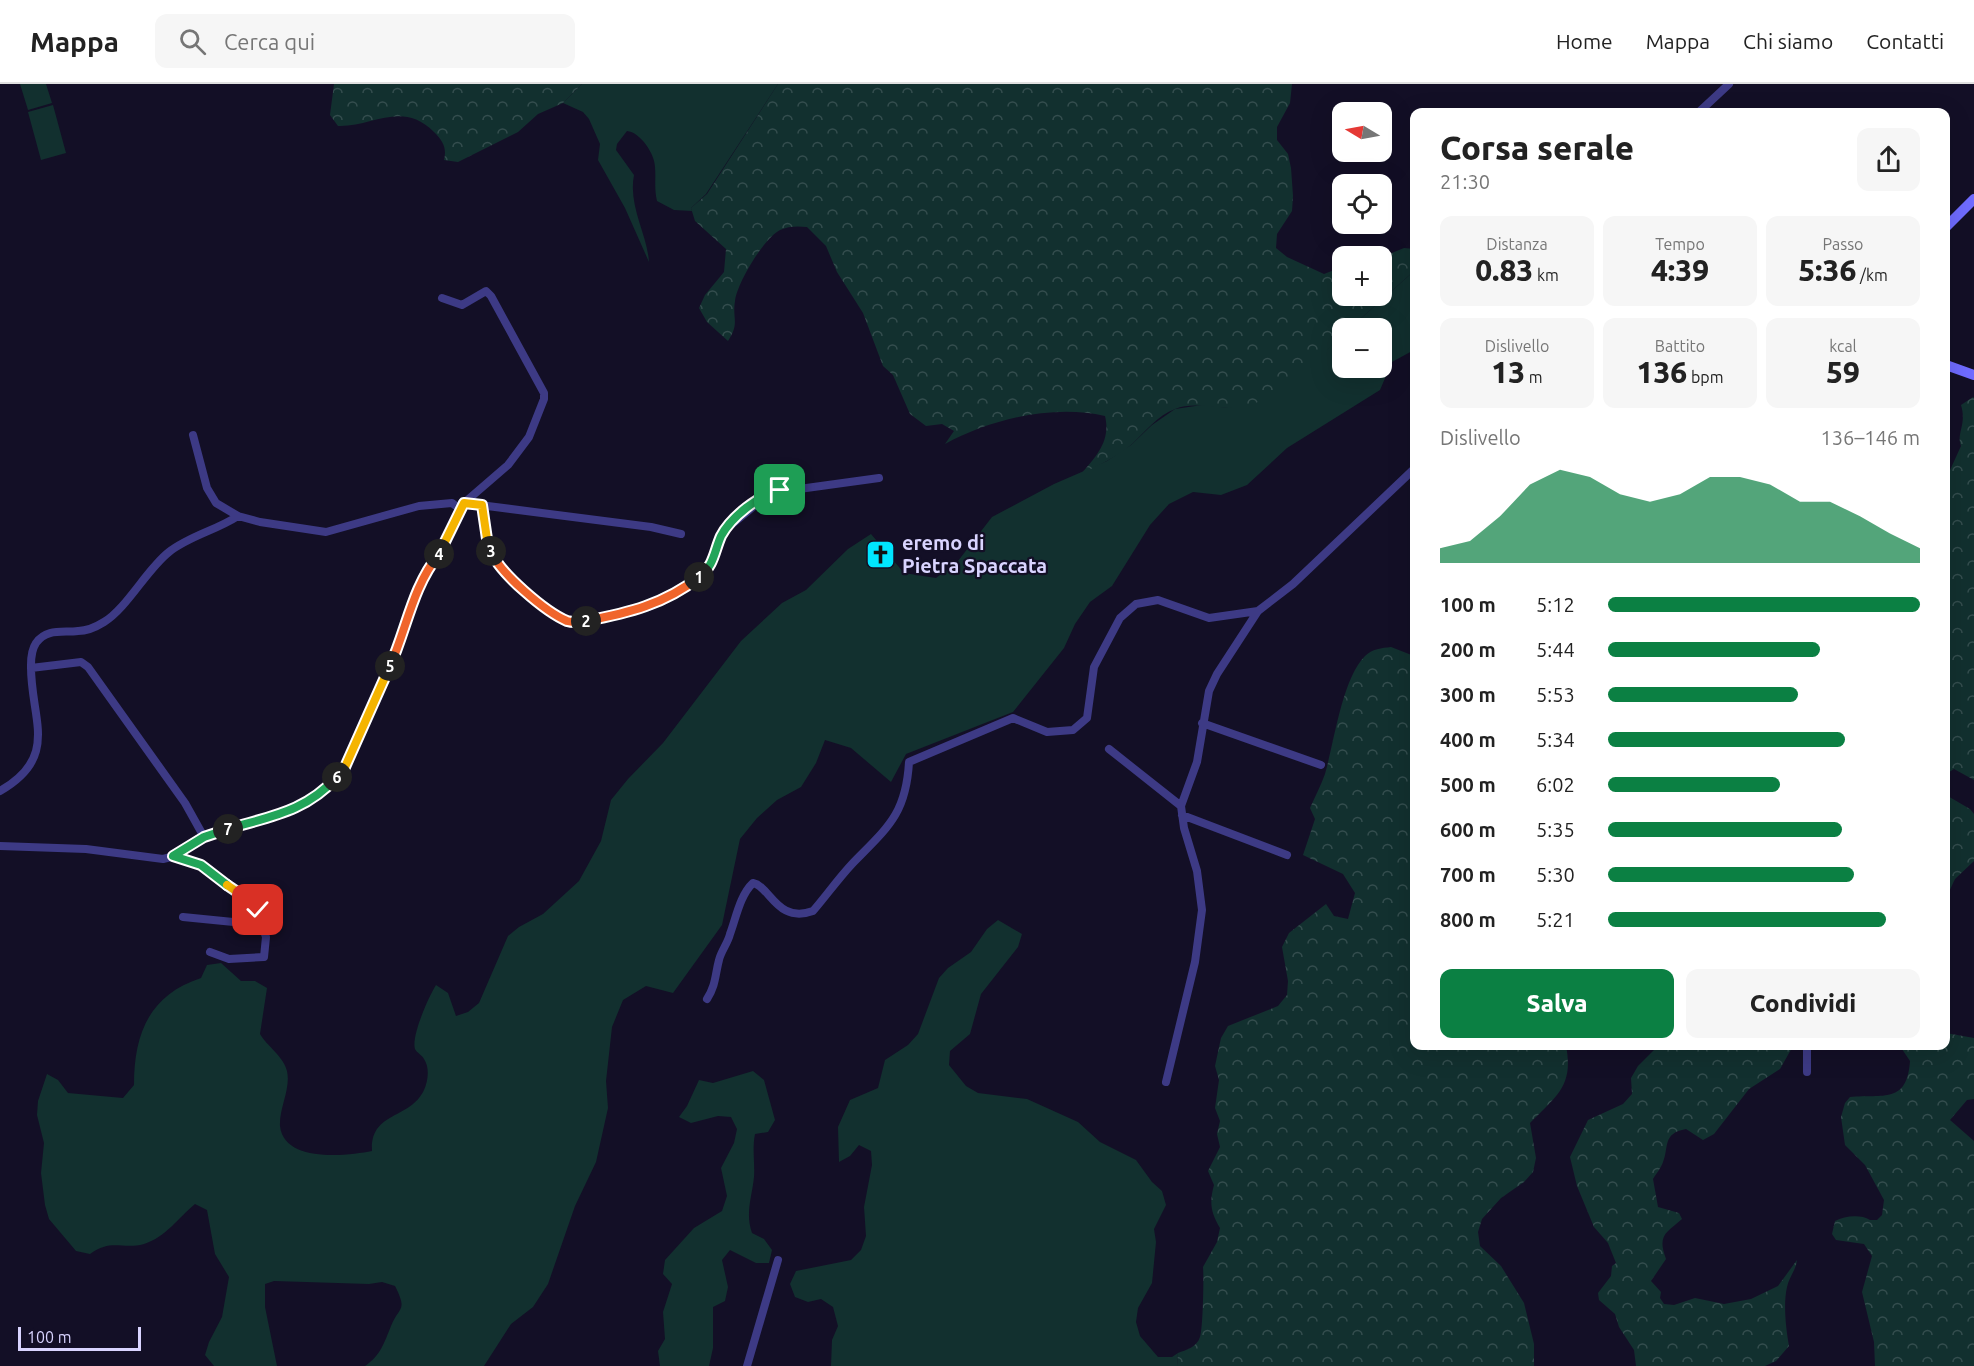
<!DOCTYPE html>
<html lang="it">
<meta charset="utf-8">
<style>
:root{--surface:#fff;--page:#f6f6f6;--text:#222;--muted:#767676;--line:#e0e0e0;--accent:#0b8043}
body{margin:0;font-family:Ubuntu,sans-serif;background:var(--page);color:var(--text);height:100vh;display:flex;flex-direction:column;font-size:22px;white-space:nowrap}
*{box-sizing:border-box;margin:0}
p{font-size:20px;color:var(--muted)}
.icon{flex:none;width:33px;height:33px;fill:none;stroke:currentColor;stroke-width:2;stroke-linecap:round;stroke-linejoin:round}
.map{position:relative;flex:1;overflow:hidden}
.panel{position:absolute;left:1410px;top:24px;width:540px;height:942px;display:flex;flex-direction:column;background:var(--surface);border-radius:12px;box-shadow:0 6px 24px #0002}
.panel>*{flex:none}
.needle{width:39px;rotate:280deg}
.tools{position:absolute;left:1332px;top:18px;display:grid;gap:12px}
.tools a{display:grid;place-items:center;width:60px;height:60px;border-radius:12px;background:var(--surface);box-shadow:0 6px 24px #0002;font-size:30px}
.scale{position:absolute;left:18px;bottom:15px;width:123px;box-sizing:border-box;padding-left:6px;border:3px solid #d9d4ff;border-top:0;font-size:16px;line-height:21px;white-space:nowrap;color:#d9d4ff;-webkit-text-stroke:4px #130f26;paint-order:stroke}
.pin{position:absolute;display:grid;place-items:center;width:51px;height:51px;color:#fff;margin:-26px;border-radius:12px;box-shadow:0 3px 9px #0006}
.km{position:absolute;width:30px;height:30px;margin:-15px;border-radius:50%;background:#222;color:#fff;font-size:16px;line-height:30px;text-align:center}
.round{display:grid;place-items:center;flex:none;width:63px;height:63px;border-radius:12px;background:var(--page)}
.overview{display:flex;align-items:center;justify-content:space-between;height:102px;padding:0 30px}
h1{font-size:33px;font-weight:800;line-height:45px}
.figures{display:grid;grid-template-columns:repeat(3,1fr);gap:9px;height:102px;padding:6px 30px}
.figures div{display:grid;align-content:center;border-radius:12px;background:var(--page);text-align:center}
.figures b{font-size:30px;font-weight:800}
.figures small{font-size:16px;font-weight:400}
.figures p{font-size:16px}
.chart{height:168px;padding:12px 30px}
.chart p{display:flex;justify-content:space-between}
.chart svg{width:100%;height:108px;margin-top:6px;fill:var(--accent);opacity:.7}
.button{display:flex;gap:12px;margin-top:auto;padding:12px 30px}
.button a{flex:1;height:69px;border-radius:12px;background:var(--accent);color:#fff;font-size:24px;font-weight:800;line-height:69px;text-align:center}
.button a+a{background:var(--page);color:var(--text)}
ul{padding:0 30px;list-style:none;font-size:20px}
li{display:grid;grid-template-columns:96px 72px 1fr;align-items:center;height:45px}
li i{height:15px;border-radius:8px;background:var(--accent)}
header{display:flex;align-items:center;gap:36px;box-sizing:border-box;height:84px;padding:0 30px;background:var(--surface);border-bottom:2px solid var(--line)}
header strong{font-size:28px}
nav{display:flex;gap:33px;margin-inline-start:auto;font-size:21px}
.search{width:420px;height:54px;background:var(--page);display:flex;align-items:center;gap:15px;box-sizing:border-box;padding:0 21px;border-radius:12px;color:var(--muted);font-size:22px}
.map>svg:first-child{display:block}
.grass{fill:#12302f}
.forest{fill:url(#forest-crowns)}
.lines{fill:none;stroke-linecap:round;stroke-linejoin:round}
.street{stroke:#3d3a85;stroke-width:8}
.secondary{stroke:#6f6bff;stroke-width:10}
.split-1-casing{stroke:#fff;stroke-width:12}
.split-2-casing{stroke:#fff;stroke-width:12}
.split-3-casing{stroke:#fff;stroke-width:12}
.split-4-casing{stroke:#fff;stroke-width:12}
.split-5-casing{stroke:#fff;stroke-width:12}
.split-6-casing{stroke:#fff;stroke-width:12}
.split-7-casing{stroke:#fff;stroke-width:12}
.split-8-casing{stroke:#fff;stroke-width:12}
.split-9-casing{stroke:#fff;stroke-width:12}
.split-1{stroke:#22a559;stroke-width:8}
.split-2{stroke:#f0652b;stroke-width:8}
.split-3{stroke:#f0652b;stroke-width:8}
.split-4{stroke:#f5b400;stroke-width:8}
.split-5{stroke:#f0652b;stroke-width:8}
.split-6{stroke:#f5b400;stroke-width:8}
.split-7{stroke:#22a559;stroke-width:8}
.split-8{stroke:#22a559;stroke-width:8}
.split-9{stroke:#f5b400;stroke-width:8}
.labels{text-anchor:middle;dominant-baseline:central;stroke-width:4.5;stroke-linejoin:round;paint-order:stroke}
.poi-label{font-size:20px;font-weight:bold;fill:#d9d4ff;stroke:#130f26;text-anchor:start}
</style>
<header>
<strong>Mappa</strong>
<div class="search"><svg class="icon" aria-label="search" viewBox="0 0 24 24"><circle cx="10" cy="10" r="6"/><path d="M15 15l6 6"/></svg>Cerca qui</div>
<nav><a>Home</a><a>Mappa</a><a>Chi siamo</a><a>Contatti</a></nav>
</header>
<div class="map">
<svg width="1974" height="1282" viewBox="0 0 1974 1282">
<defs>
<pattern id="forest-crowns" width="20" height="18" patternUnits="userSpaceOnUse" patternTransform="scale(1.5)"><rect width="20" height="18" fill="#12302f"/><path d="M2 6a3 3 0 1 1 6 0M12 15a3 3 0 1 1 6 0" fill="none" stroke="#344d4e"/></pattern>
</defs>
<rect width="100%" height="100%" fill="#130f26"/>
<path class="grass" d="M20 0H46L52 19 28 26Z
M582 0H778L706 110 691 124 692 127 674 126 657 117C654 105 656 95 655 83 655 70 640 48 627 47L617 60 616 66 634 91C628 122 647 149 649 178L625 124 598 76 600 60 589 35 583 28 563 19Z
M53 21 66 69 41 76 28 28Z
M1414 187V266L1392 278 1380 306 1287 364 1247 401 1221 411 1193 408 1169 420 1150 441 1112 502 1090 518 1075 540 1064 564 1013 628 906 670 891 698 851 664 825 656 816 679 801 703 777 716 757 734 740 755 722 841 673 909 646 902 623 916 612 943 606 997 608 1024 596 1078 575 1122 548 1200 533 1223 511 1240 484 1282H365C381 1271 384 1259 391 1242 399 1222 408 1228 395 1202L382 1198 369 1200 274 1197 265 1200V1223L277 1282H214L205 1271 209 1258 222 1233 229 1193 215 1170 207 1126 195 1120C178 1134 166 1153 144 1160 122 1166 112 1154 90 1170L76 1167 49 1135 45 1121 41 1089 44 1059 37 1031 38 1017 47 990 58 996 68 1009 123 1014 134 1001C134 950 149 911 201 894L207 881 221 879 241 897H255L267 904 260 950C267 962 284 973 287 987 291 1005 279 1024 280 1042 284 1079 347 1072 372 1067 370 1027 410 1036 424 1006 428 997 430 984 424 975 422 971 417 969 415 965 411 952 429 912 436 901L448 909 456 932 468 928 479 919 508 852 519 843 543 830 579 797 601 757 611 716 628 695 663 659 741 557 782 519 806 506 848 465 871 450 904 489 936 494 958 477 992 433 1054 400 1107 377 1131 361 1152 341 1175 325 1202 321 1230 324 1326 266 1342 252V284H1382V244H1350Z
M998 836 1022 850 1018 863 981 910 970 950 950 967 949 981 966 1002 978 1009 1027 1015 1078 1038 1100 1058 1136 1076 1152 1098 1162 1107 1166 1121 1154 1145 1156 1158 1152 1199 1138 1224 1136 1238 1140 1252 1158 1273H1172L1178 1269 1177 1282H831L832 1256 838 1242 833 1223 821 1215 808 1218 795 1213 790 1200 796 1187 851 1176 861 1166 866 1152 864 1123 872 1081 871 1067 859 1061 850 1072 839 1078 838 1043 850 1016 878 1004 885 976 908 961 918 950 939 894 948 884 971 868 987 845Z
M753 987 764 996 775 1036 768 1048 755 1050C752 1065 755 1078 754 1093 752 1113 745 1129 752 1149L764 1155 772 1166 769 1179H756L730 1166 722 1176 728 1203 725 1217 713 1223V1264L709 1282H660L658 1267 665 1255 663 1228 672 1200 663 1190 665 1176 694 1144 722 1127 727 1112 721 1084 734 1059 737 1045 731 1033 718 1032 691 1039 679 1033 687 1022 699 996 713 999Z"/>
<path class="forest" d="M334 0H582L563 19 538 30 518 48 458 78 444 76C447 64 443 57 434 48 402 16 373 43 338 42L330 31Z
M778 0H1292L1290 19 1277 43V56L1288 70 1291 84 1293 112 1292 127 1277 150 1276 164 1287 173 1324 190 1342 183V212H1382V173L1404 164 1414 165V187L1350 244H1342V252C1310 280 1276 323 1229 324 1212 324 1192 318 1175 325 1158 331 1145 348 1132 360 1117 373 1099 381 1081 390 1097 372 1111 356 1105 332 1053 320 991 335 945 360L954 347 942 340 926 342 910 330 893 291 883 282 863 229 837 188 826 162 807 143C798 142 788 142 780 146 764 154 737 199 735 217 732 235 740 239 728 257L707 238 699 224 705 211 724 188 726 165 695 137 691 124 707 110Z
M1973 313 1974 314V696L1954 685 1946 690V395L1961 362C1956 349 1967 341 1961 321Z
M1391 563 1414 572V962H1566C1574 1002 1556 1012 1530 1039L1536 1074 1533 1088 1524 1098 1501 1114 1482 1135 1478 1148 1480 1162 1501 1182 1524 1219 1534 1260V1282H1177L1178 1269C1186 1266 1197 1263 1200 1253 1203 1245 1204 1191 1203 1183L1217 1158 1220 1144C1211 1129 1209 1119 1214 1101L1208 1087 1220 1063 1217 1050 1220 1037 1215 1024 1219 996 1215 982 1221 954 1228 942 1278 922 1287 911 1288 897 1282 863 1289 849 1326 820 1334 832 1348 835 1355 809 1343 790 1303 771 1315 735 1310 724C1315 713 1321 701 1325 690 1334 659 1342 595 1365 572 1372 565 1382 564 1391 563Z
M1946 711 1970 725 1974 730V777L1955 795 1946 814Z
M1946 949 1974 954V1015L1967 1016 1950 1036 1974 1057V1282H1875L1874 1258 1862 1208 1872 1172 1864 1160 1836 1156 1832 1150 1835 1137C1845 1132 1860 1130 1870 1136H1877L1882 1131 1884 1116 1865 1081 1845 1061 1841 1033 1845 1019 1850 1013C1884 1010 1907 1020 1910 977L1900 962H1946Z
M1658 962H1793L1780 985 1749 1005 1714 1050 1703 1056 1686 1045C1662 1049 1669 1064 1663 1078 1661 1084 1656 1090 1653 1095L1658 1123 1679 1129 1682 1135C1666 1149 1657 1151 1666 1175L1651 1197 1661 1208 1660 1214 1664 1220 1674 1221 1695 1214 1724 1220 1751 1215 1778 1202 1797 1176C1796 1186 1789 1193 1787 1203 1783 1220 1786 1245 1789 1262L1776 1277 1765 1282H1636L1634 1266 1619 1243 1615 1230 1599 1216 1598 1209 1611 1192 1612 1182 1616 1179 1608 1159 1594 1143 1577 1102 1570 1073 1588 1036 1623 1020 1632 1010 1631 994 1638 982Z"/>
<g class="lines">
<path class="street" d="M1699 28 1729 0
M193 351 207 404 216 419 238 432 260 438 326 448 419 422 452 419 460 425
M464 419 651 443 681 450
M482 421C484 438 485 456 493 472 502 491 555 537 576 538L651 522 687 503 711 482 725 446 770 409 879 394
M31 584 81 578 88 583 185 719 204 753
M1202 639 1321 681
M1109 665 1181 722
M0 707C61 672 30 634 31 581 31 574 32 565 36 559 47 544 63 549 78 547 87 547 96 543 104 538 127 524 147 485 169 468 189 452 217 446 238 432
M1182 731 1287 771
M0 762 86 765 163 775 171 773 204 753 287 728 320 711 345 683 400 559 415 508 426 486 449 452 464 419 508 381 529 353 544 315V309L491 212 486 207 462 221 442 214
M173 772 204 783 255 821 266 853 264 873 229 875 210 868
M183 833 263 841
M707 915C716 901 715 891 719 876 721 867 728 859 730 850 736 834 740 811 753 799 770 802 777 840 813 827 826 812 838 795 852 780 887 744 906 731 909 678L1013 634 1047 648 1073 646 1087 634 1094 583 1120 534 1136 520 1158 516 1209 534 1258 527 1293 500 1414 385
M1807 962V988
M1166 998 1195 878 1202 826 1197 787 1184 744 1181 722 1197 678 1209 607 1217 590 1258 527
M747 1282 778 1176"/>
<path class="secondary" d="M1946 143 1974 115
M1946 281 1974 291"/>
</g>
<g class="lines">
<defs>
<path id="split-1" d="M699 493C714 482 714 468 721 452 731 433 759 411 780 406"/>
<path id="split-2" d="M586 537C628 529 665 520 699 493"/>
<path id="split-3" d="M491 467C499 489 546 528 567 537 574 539 579 538 586 537"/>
<path id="split-4" d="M439 470 464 419 482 421 487 455 491 467"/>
<path id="split-5" d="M390 582C407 544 412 504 439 470"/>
<path id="split-6" d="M337 693 345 683 390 582"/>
<path id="split-7" d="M228 745C271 732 305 728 337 693"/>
<path id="split-8" d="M227 801 201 781 173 772 204 753 228 745"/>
<path id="split-9" d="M227 801 252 818 258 826"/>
</defs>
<use href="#split-1" class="split-1-casing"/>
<use href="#split-2" class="split-2-casing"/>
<use href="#split-3" class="split-3-casing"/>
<use href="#split-4" class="split-4-casing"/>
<use href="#split-5" class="split-5-casing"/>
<use href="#split-6" class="split-6-casing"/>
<use href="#split-7" class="split-7-casing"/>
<use href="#split-8" class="split-8-casing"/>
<use href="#split-9" class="split-9-casing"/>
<use href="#split-1" class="split-1"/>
<use href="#split-2" class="split-2"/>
<use href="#split-3" class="split-3"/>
<use href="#split-4" class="split-4"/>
<use href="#split-5" class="split-5"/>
<use href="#split-6" class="split-6"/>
<use href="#split-7" class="split-7"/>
<use href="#split-8" class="split-8"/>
<use href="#split-9" class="split-9"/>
</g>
<defs>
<symbol id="church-square" viewBox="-11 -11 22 22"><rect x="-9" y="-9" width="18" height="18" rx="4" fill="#00e5ff" stroke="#130f26"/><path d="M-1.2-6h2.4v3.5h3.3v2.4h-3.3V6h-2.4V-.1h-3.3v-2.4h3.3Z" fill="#111"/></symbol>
</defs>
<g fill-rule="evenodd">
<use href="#church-square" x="864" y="454" width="33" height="33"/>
</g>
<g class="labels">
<g class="poi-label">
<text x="902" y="458">eremo di<tspan x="902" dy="23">Pietra Spaccata</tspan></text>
</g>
</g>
</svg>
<div class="tools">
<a><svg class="needle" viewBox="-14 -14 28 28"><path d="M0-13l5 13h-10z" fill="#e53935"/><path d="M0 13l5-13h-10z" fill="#767676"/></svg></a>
<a><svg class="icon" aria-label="locate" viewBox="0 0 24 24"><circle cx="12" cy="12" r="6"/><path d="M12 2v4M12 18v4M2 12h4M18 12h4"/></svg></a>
<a>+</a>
<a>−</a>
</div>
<div class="scale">100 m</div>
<div class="pin" style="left:780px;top:406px;background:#1e9e55"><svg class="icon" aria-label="arrive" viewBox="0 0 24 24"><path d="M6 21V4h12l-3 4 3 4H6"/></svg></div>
<div class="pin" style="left:258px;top:826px;background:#d93025"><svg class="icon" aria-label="check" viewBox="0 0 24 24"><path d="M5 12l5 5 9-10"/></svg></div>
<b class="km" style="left:699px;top:493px">1</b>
<b class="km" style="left:586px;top:537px">2</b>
<b class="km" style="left:491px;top:467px">3</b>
<b class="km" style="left:439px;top:470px">4</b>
<b class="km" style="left:390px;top:582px">5</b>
<b class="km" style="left:337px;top:693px">6</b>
<b class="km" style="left:228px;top:745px">7</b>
<section class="panel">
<div class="overview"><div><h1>Corsa serale</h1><p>21:30</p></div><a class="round"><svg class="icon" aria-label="share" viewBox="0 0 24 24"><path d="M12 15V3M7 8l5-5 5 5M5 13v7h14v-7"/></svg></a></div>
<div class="figures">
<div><p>Distanza</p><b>0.83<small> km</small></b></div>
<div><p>Tempo</p><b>4:39</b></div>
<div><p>Passo</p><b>5:36<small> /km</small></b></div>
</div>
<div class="figures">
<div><p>Dislivello</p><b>13<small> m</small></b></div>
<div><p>Battito</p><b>136<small> bpm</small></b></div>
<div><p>kcal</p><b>59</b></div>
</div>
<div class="chart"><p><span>Dislivello</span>136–146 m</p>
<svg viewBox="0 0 160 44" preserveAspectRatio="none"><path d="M0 44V38L10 35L20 25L30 12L40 6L50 9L60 16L70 19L80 16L90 9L100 9L110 12L120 19L130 19L140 25L150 32L160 38V44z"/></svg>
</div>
<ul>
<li><b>100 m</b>5:12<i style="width:100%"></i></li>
<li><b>200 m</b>5:44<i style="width:68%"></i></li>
<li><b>300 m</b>5:53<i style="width:61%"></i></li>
<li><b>400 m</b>5:34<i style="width:76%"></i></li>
<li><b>500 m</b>6:02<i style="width:55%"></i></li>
<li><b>600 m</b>5:35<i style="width:75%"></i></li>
<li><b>700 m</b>5:30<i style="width:79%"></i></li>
<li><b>800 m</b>5:21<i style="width:89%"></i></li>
</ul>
<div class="button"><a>Salva</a><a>Condividi</a></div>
</section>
</div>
